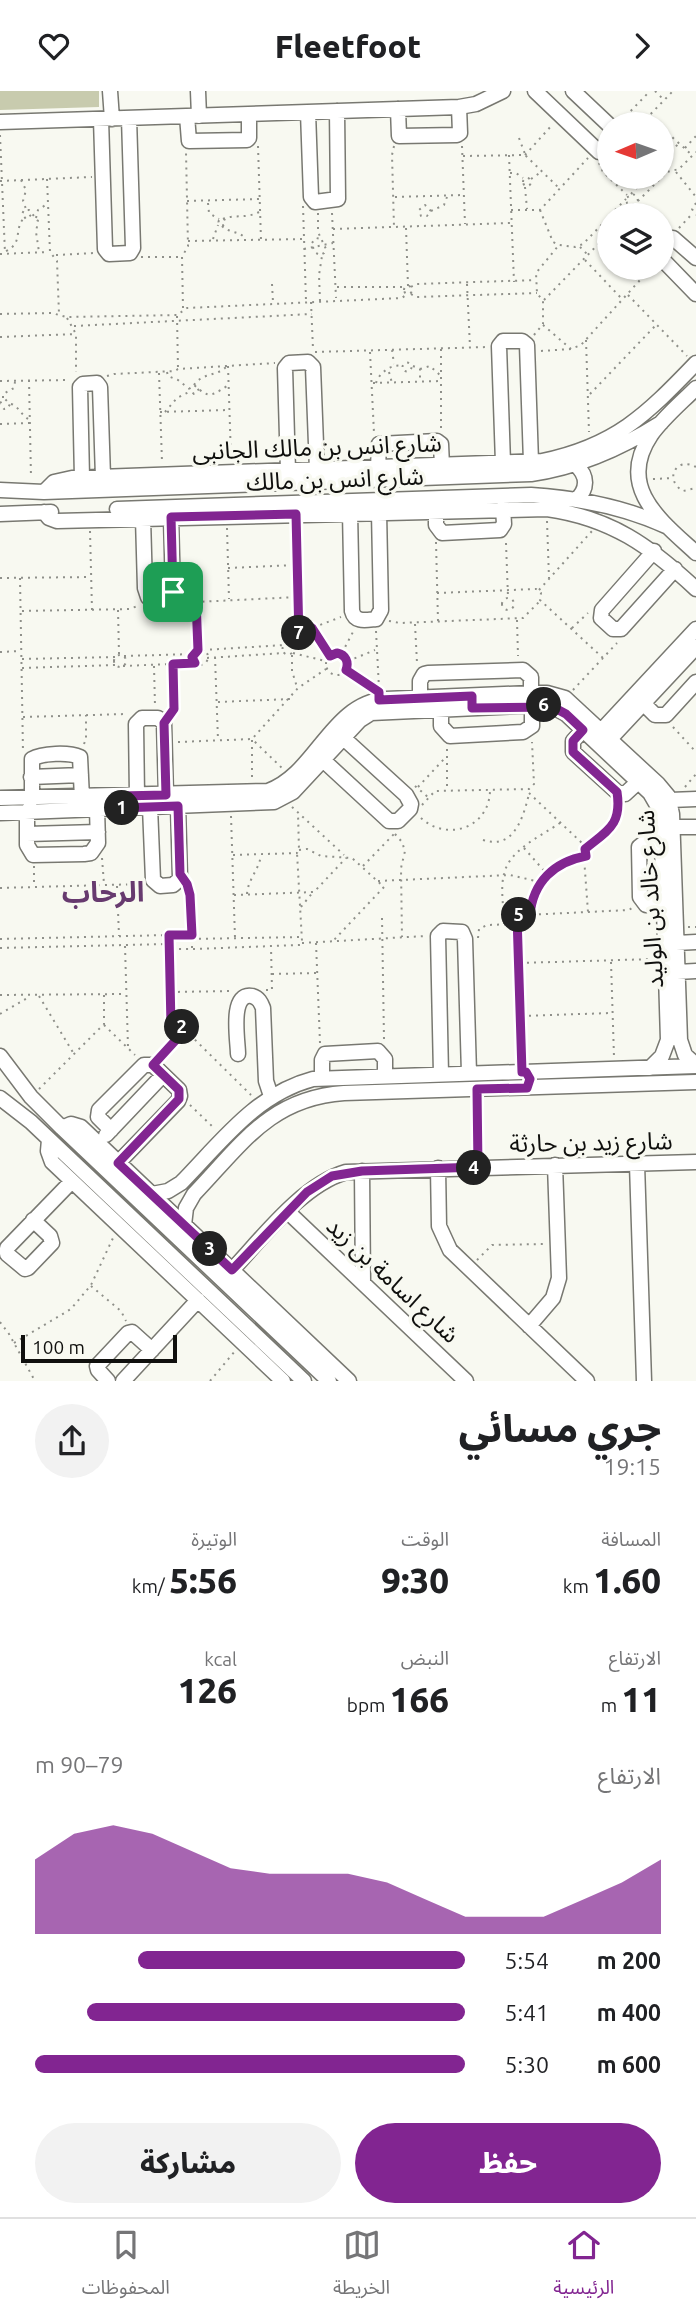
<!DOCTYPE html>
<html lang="ar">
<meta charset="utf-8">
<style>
:root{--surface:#fff;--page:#f2f2f2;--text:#202124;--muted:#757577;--line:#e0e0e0;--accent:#822591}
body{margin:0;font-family:Ubuntu,"Noto Sans Arabic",sans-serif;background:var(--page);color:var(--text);direction:rtl;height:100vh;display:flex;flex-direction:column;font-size:26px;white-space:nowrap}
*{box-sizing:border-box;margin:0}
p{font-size:23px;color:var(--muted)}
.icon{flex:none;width:38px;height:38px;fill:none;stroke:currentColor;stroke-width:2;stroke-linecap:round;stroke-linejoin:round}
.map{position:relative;height:1290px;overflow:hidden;direction:ltr}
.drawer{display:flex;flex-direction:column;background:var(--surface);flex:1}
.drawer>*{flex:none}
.needle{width:46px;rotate:268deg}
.buttons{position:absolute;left:597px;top:21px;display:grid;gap:14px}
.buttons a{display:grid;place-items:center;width:77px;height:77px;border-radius:50%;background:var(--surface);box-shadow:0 2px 5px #0004;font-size:35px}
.scale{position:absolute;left:21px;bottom:18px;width:156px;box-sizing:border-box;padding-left:7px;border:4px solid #10100e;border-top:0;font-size:19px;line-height:24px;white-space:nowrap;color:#10100e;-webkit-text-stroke:5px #f8f9f1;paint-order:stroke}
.pin{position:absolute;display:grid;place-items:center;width:60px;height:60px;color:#fff;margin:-30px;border-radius:14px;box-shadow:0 4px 10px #0006}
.km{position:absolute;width:35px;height:35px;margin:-18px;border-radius:50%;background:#222;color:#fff;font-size:19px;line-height:35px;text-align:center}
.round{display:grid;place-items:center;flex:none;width:74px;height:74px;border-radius:37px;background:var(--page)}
.overview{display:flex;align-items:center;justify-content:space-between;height:119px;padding:0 35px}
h1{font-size:38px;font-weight:800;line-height:52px}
.figures{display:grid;grid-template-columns:repeat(3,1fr);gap:10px;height:119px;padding:7px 35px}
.figures div{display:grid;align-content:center}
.figures b{font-size:35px;font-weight:800}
.figures small{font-size:19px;font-weight:400}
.figures p{font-size:19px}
.chart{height:196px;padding:14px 35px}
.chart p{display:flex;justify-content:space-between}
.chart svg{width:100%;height:126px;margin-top:7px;fill:var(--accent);opacity:.7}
.primary-button{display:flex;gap:14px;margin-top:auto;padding:14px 35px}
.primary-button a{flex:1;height:80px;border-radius:42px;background:var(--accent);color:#fff;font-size:28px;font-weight:800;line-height:80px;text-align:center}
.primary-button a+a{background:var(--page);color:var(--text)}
ul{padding:0 35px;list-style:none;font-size:23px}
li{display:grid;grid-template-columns:112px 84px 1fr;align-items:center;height:52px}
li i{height:18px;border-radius:9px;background:var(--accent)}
header{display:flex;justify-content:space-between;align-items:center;height:91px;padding:0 35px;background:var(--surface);font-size:32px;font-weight:800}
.tabs{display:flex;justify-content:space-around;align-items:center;height:98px;border-top:2px solid var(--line);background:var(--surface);font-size:19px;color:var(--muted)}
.tabs a{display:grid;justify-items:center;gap:4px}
.tabs .current{color:var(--accent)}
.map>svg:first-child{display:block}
.green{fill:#c8cbae}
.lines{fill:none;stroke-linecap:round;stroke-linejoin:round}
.minor-casing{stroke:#787871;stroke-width:17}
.path{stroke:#8f908a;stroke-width:2;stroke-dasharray:2 5;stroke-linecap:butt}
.minor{stroke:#fff;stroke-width:14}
.route-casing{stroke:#fff;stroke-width:14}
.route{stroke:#822591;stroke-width:9}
.labels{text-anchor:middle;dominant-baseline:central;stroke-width:7;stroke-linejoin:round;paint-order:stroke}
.street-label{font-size:24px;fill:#10100e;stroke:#f8f9f1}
.quarter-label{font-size:28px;font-weight:bold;fill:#673a6f;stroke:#f8f9f1}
</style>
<header><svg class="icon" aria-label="forward" viewBox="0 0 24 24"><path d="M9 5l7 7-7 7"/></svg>Fleetfoot<svg class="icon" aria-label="heart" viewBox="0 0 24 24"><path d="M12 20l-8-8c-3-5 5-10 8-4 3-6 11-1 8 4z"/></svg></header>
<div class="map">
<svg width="696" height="1290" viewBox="0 0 696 1290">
<rect width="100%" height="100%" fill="#f8f9f1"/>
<path class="green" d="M0 0H99V16L0 19Z"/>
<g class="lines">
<defs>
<path id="minor" d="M110 0 112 28
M198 0 199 25
M535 0 599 61H604L609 56
M573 0 609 34
M398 18 399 45 457 44 460 42 459 16
M308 21 311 106 315 111 338 108 337 20
M187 25 189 50 247 49 249 47V23
M101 28 105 158 109 163 130 162 133 157 129 27
M0 31 459 16 476 13 503 0
M662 157 670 147H673L696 167
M662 168 696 203
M696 297C681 312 663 327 651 344 616 396 660 429 696 462
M503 372 499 255 503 250H522L527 254 531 371
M576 374C588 385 588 398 576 409
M378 377 379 353 437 350 441 353 442 375
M288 380 285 277 289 272 308 271 313 276 317 379
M82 387 80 296 83 293 97 292 100 296 103 386
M0 399 44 401 531 383C579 376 620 358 661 332
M44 401 54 391 72 387 542 370C615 355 646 324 696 272
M117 418 531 404C578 407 625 416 668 436
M436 419V434L442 442 500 439 504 433 503 417
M44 421 49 427 57 430 547 418C611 427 650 455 696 498
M350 421 352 520C355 532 366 529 376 528L381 519 379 421
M0 423 51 421
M143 427 145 497 148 506 167 508 173 501 171 427
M654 460 602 519 601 527 613 538H621L675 478
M420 607V590L424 583 428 582 523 579 531 586V602
M643 612 655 624H666L696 591
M441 618V635L450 645 523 641 532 635V614
M583 639 573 650V661L617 701 625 703 638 691
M601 640 696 538
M610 648 696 556
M323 669 389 730H398L410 718 411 713 406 704 338 642
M31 686 81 684
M137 705 136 633 142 627H158L164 632 166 704
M0 707 268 700C316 683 331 612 386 608L531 602H547L565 607 658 693 668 705 672 723 680 949 685 964 696 974
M32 708V668C42 662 69 661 80 666L82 707
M670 709 696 708
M150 716 153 789 160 795 173 794 180 788 178 715
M27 720V754L33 764 84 763 91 762 98 752 97 718
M0 722 274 711 293 701 360 629 371 622 539 614 553 616 566 623 650 702 661 721 668 949 662 965 650 977
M673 736H696
M27 743 98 741
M662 751 644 752 639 756 640 806 646 814 664 813
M676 852 696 851
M677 881 696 880
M238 963C238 950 229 901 252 905 259 907 261 912 263 917L266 990 271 1005
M0 965 31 1006 62 1037 329 1290
M441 983 438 845 443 840 462 841 465 848 469 982
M322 986V969L325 963 378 960 385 968V984
M0 1007 31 1031 304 1290
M62 1037 71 1033 81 1036 349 1290
M111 1039 98 1026 99 1019 144 974H153L179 999 180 1005 178 1010 118 1072
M106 1044 163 984
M49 1049 48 1060 52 1071 283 1290
M637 1073 644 1290
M438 1077 439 1135 450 1159 587 1290
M362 1080 363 1192
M152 1103 168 1100 181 1092C222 1050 256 1003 313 988L696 975
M288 1121 466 1290
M33 1129 50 1145 52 1152 28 1177 25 1178 7 1163V1157L72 1090
M184 1134 186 1117 194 1103C241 1054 270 1007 344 1002L696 991
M232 1179C263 1146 302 1094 346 1081L696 1071
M529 1235 553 1207 559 1187 555 1074
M108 1290 98 1279 97 1275 128 1242 132 1241 152 1259
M123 1290 198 1209"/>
</defs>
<use href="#minor" class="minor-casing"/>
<path class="path" d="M655 0 664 9
M650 26 658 33
M621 30 650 0
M641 33 673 0
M662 37 692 64
M0 44 5 162
M519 47 525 63
M258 55 261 149
M394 55 392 64 394 136
M462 55 465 133
M685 57 696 45
M509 64 514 191
M525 64 553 33
M463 65 525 64 560 98
M662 71 678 53
M599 72 603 81 627 104
M676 81 696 106
M510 82H516L523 87
M523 91a4 4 0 1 1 8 0a4 4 0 1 1-8 0Z
M47 88 50 161 57 170 59 223
M531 88 541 81
M21 89 26 99 23 110 26 118
M0 90 92 86
M525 96 527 118
M631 103 647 86
M395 106 463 104
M187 110 259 108
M638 110 637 106 633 103 626 107 627 112 634 114 667 81 679 78 696 61
M208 112 209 122 219 128
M696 112 692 118 696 124
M303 115 306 210
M511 119H540L588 67
M540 119 553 151 559 154 575 156 583 153 609 126
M431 120 425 114 419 119 421 125H427L431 120 444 114 447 106
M318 122V141L326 158 324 162 320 164 316 162 311 153 316 147 321 148
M332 122 336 207
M31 124 26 128 22 123 24 119H29L38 130 36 141 39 161
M610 124 626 108
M625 124 634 115
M36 127 38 119 47 113
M218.5 131a3.5 3.5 0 1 1 7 0a3.5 3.5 0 1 1-7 0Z
M223 128C235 123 246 128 259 121
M222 135C229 142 239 140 245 147
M406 137 408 195
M679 137 693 122
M333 138 511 132
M213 148 218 134
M188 150 303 148
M580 156 588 164
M304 158 333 152
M6 160C23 152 14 140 23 128
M0 163 48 161
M56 164 95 162
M141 166H181
M585 169 622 208
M272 193 273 211
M467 193 470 256
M404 199a4 4 0 1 1 8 0a4 4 0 1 1-8 0Z
M337 196H406
M411 196 416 193 536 189
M411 203 416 206 537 202
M628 204 687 265
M544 209 609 142
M320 210 319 184 322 165
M311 211 313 258
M183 217 182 166 188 155 186 61
M0 223 52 222 66 226 177 224 187 217 402 207 407 203
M177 225 178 278
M67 227 76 243V281
M543 234 571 258
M74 235 312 223
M534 244 543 233V210L537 202 536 182 559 154
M0 246 76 243
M586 249 589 341
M441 258V340
M392 259 394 273
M541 260 571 258 581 254 651 177
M315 261 488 256
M370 261 374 342
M402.5 276a4.5 4.5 0 1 1 9 0a4.5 4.5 0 1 1-9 0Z
M228 275 231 367
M413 275 420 278V291
M420 278 430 275 441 285
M167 281 168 285 178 289 188 297
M389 281 392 292
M159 282 162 371
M107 285 114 283 175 280 178 278 275 272
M29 289 31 386
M0 290 68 289
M373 292 441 290
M376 292C379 282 392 272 403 275
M194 294C203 281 217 286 227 275
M199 298 194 303 189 298 194 294C209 307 210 306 227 295
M590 303 657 233
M3 307V303L14 297 15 291
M0 312 5 308 10 313 8 317 4 318 0 313
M11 313C19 315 21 325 30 329
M160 321 228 319
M165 321 177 307 189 301
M0 333 29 332
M696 376C677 365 663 388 683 400L696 397
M653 388 672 387
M547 430 549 487
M227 437 229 508
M296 438 299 548
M90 440 92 519
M436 451 438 530
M506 452 508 506
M228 477 296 474
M0 487 91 486
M20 487 23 661
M539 499 592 440
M437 502 536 498 541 502 540 509 603 567
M502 513a6 6 0 1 1 12 0a6 6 0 1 1-12 0Z
M182 507 196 511 298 506
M196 511 198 559
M118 519 119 563
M22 520 129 518 138 515
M517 529 518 565
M389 530 400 532 523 527 540 510
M415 533 417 572
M312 537 329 564
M572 537 588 522
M376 540 379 597
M282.5 558a5.5 5.5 0 1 1 11 0a5.5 5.5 0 1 1-11 0Z
M293 555 312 537 341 526
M192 566a8 8 0 1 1 16 0a8 8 0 1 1-16 0Z
M203 559 285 554
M0 561 20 560
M326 573a11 11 0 1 1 22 0a11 11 0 1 1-22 0Z
M293 562 325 570
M342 562 354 539
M114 570a6 6 0 1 1 12 0a6 6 0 1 1-12 0Z
M292 564V580L297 596
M124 565 193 563
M215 566 218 649
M207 567 284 562
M22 568 115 566
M348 570 375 559
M123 575 195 572
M154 575 155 615
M22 577 115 574
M347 580 374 598
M573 599 617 552
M218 611 290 608
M172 624 174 618 173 574
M23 626 126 623
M673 636 696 661
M178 651 252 648 298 597 326 578
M84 653 86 648V624
M447 658V698
M252 686V648L283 678
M415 695 429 707
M418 696 445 667
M685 696 696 683
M529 702 583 753 588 821
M422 714 435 700 529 698 534 693 532 651
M292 716 344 764
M231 725 235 847
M421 727C447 751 489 737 490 700
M395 743 402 751 405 760 401 777 402 846
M483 749C514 759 523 727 529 703
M524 757 546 782
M586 757 614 734 618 714
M299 759 307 758 321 765 352 767 384 796 333 850
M233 764 297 762 299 759 298 722
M102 767 104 793
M34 775V796
M363 775 394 743
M378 790 510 784 540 791
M117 795 119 845
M188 796 192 843
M0 797 142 793
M247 803C248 788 259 779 261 764
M234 804 314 801 346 767
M301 816 313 801
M530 823C533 791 554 770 586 765
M504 825 629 819 632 817
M517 825 522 967
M382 827 384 948
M504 833C504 817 500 798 504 783 509 759 541 745 560 732
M688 836H696
M478 847 479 838 487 834 518 833
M0 848 169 844H192V858H169V844
M192 848 300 846
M302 852 426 845
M316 852 320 952
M125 855 128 956
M0 857 167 853
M193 858 300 854 302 850 297 762
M169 859 171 934H180L251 1004
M611 871 614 966
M520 872 654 868
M272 883 316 882
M266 899H272L271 856
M171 901 232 900
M0 904 125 903
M39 905 74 963
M0 923 29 906
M522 925 611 922
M104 934 135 964
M162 963 184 939
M39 998 104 933V903
M477 1010 478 1063
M190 1014 214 1037
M477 1169 492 1154 546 1153
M91 1195 121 1220 126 1230
M0 1231 9 1243 35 1290
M14 1252 71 1218 91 1194 113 1147
M210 1290 235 1260"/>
<use href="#minor" class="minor"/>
</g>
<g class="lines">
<defs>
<path id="route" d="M296 423 299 548 312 537 330 565 337 562C346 564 349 571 346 579L379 601V609L472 605V617L553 616 566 623 583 639 573 650V661L617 701C622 734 608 739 585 758L586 765C554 771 533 791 530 824L517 825 522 981H526L530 988 527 997 477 998 478 1076 362 1080 332 1085 307 1101 232 1179 118 1072 179 1008V999L153 974 185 939 180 934H171L169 844H192L190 804 187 793 180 783 178 715 119 717V705L166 704 164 632 174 618 173 573 195 572 192 566 198 559 196 510 185 508 173 501 171 426Z"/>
</defs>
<use href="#route" class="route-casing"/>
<use href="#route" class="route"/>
</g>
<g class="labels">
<g class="street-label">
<text transform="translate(317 356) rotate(-2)">شارع انس بن مالك الجانبى</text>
<text transform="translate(335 388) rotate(-2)">شارع انس بن مالك</text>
<text transform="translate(650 808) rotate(-93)">شارع خالد بن الوليد</text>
<text transform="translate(591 1051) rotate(-1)">شارع زيد بن حارثة</text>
<text transform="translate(393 1189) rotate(43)">شارع اسامة بن زيد</text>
</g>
<g class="quarter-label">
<text x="103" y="800">الرحاب</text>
</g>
</g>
</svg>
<div class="buttons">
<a><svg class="needle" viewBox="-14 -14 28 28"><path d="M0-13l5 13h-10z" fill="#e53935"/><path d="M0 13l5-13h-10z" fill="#757577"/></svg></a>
<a><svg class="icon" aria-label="layers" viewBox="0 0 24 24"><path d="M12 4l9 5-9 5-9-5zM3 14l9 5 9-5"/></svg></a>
</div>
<div class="scale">100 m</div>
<div class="pin" style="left:173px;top:501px;background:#1e9e55"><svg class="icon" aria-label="arrive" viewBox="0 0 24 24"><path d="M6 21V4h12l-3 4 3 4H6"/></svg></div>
<b class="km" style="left:122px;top:717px">1</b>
<b class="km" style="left:182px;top:936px">2</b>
<b class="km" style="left:210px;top:1158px">3</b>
<b class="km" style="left:474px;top:1077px">4</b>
<b class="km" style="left:519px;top:824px">5</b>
<b class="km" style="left:544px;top:614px">6</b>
<b class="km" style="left:299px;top:542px">7</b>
</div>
<section class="drawer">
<div class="overview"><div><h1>جري مسائي</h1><p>19:15</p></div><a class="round"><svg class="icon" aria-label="share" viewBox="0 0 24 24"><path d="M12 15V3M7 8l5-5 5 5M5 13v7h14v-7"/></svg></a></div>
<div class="figures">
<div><p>المسافة</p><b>1.60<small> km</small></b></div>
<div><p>الوقت</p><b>9:30</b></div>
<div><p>الوتيرة</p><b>5:56<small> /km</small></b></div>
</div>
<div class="figures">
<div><p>الارتفاع</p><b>11<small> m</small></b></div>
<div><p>النبض</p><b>166<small> bpm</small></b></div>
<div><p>kcal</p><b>126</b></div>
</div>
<div class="chart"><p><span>الارتفاع</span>79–90 m</p>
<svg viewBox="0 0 160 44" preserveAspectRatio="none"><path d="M0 44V18L10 9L20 6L30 9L40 15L50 21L60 23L70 23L80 23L90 26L100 32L110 38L120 38L130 38L140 32L150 26L160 18V44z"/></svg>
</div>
<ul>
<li><b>200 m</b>5:54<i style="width:76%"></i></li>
<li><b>400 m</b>5:41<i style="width:88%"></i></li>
<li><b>600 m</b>5:30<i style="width:100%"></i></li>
</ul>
<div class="primary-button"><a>حفظ</a><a>مشاركة</a></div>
</section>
<nav class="tabs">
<a class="current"><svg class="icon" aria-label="home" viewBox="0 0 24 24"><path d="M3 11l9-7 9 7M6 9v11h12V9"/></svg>الرئيسية</a>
<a><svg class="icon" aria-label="map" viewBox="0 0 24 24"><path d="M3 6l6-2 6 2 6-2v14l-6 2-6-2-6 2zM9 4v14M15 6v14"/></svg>الخريطة</a>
<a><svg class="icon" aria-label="saved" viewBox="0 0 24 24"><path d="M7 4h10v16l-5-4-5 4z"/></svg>المحفوظات</a>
</nav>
